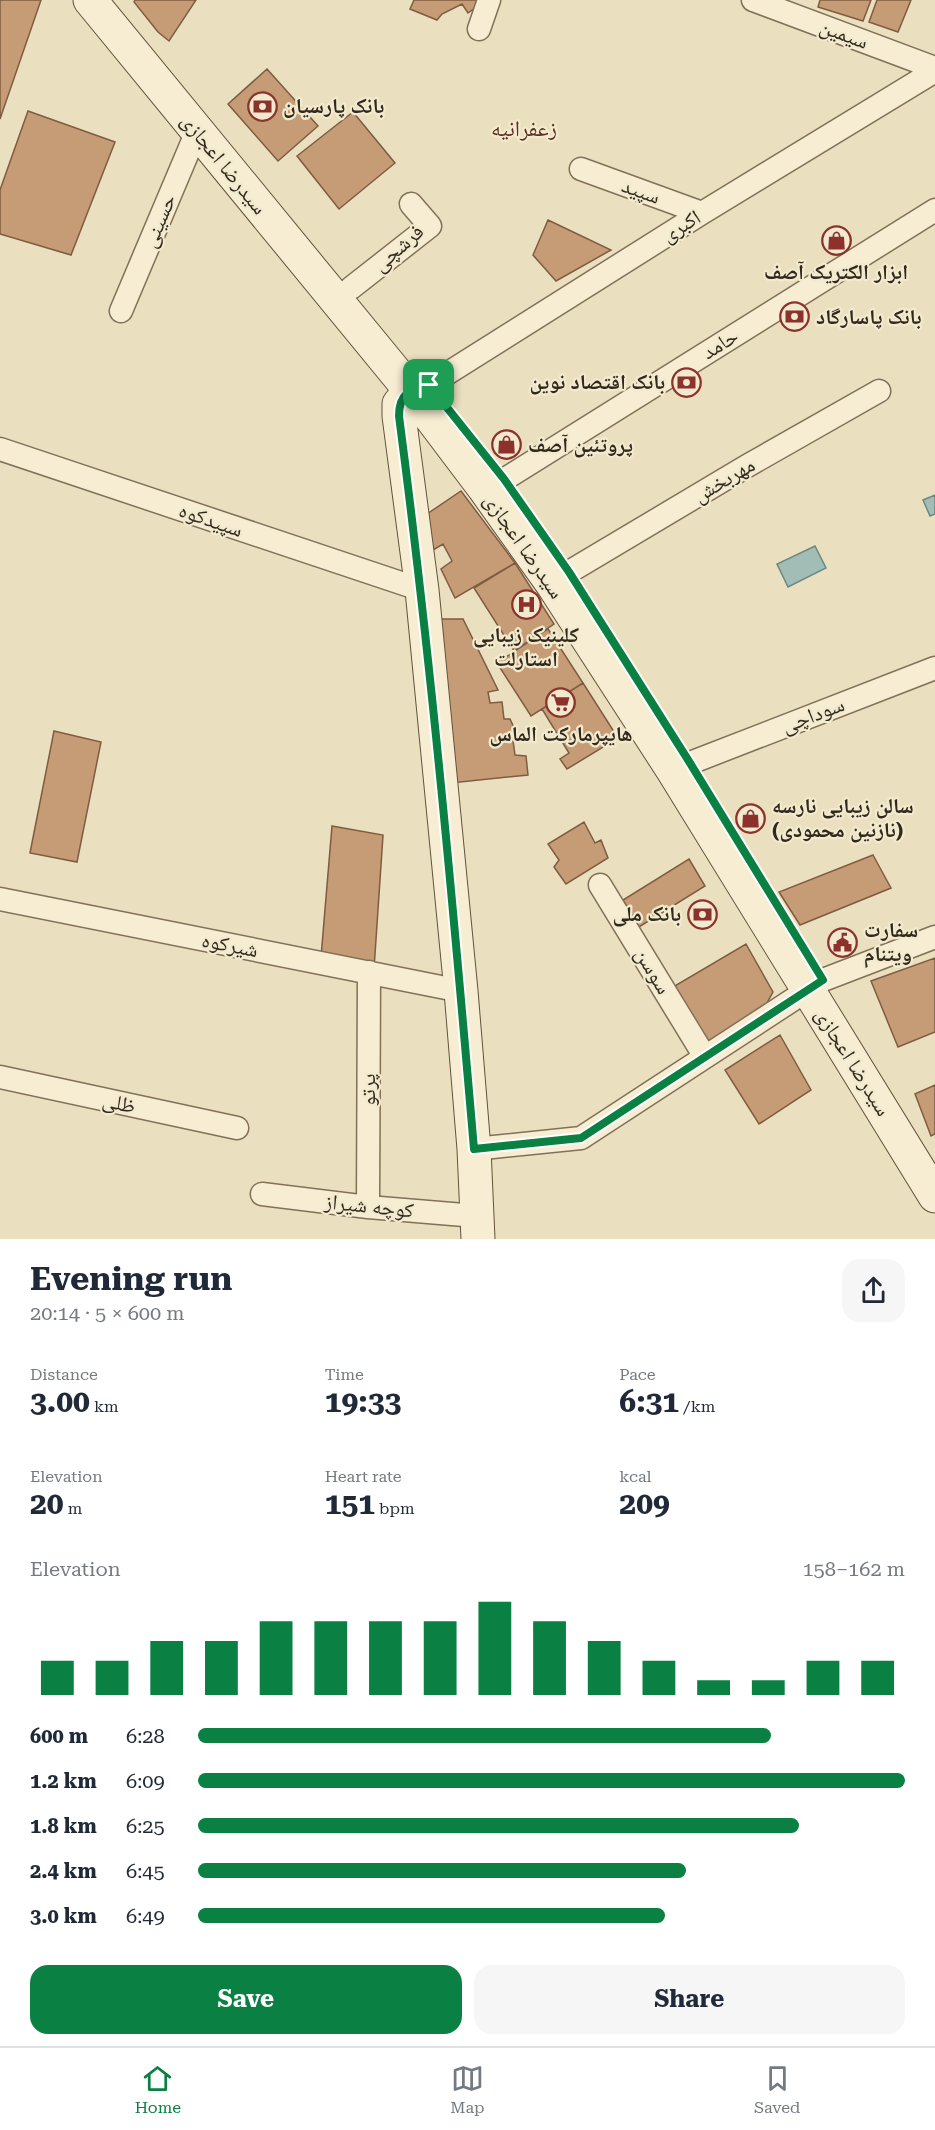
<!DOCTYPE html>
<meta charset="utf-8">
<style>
:root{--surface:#fff;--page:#f6f6f7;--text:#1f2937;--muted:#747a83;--line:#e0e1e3;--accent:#0b8043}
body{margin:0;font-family:"Roboto Serif","Noto Naskh Arabic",serif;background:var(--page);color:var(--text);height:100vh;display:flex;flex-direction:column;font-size:22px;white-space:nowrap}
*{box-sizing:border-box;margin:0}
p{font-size:20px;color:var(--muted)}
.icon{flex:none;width:33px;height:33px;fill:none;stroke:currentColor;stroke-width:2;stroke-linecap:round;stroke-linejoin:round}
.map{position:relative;height:1239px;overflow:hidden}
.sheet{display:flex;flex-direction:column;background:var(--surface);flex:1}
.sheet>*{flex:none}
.pin{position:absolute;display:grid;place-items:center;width:51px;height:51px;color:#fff;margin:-26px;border-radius:12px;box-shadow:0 3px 9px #0006}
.round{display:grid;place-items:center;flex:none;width:63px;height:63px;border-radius:18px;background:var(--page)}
.summary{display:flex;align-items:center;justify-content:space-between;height:102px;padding:0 30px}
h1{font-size:33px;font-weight:700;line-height:45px}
.metrics{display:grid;grid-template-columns:repeat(3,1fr);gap:9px;height:102px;padding:6px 30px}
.metrics div{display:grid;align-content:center}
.metrics b{font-size:30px;font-weight:700}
.metrics small{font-size:16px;font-weight:400}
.metrics p{font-size:16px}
.chart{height:168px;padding:12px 30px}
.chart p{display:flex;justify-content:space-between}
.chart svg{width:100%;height:108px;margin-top:6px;stroke:var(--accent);stroke-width:6}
.button{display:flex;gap:12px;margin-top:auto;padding:12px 30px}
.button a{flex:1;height:69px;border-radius:18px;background:var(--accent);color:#fff;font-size:24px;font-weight:700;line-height:69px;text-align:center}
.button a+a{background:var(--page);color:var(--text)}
ul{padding:0 30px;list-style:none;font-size:20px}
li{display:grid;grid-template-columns:96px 72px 1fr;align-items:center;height:45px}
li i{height:15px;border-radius:8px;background:var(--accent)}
.dock{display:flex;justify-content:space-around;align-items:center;height:84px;border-top:2px solid var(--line);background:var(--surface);font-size:16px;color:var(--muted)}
.dock a{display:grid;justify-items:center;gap:3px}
.dock .active{color:var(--accent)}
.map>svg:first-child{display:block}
.water{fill:#a2bcb6;stroke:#6a8983;stroke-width:1.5}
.building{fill:#c69c77;stroke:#7f5c40;stroke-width:1.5}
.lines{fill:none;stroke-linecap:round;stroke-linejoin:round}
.street-casing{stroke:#827059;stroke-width:25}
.secondary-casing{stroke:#63523c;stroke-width:35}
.street{stroke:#f6edd2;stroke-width:22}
.secondary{stroke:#f6edd2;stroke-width:33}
.route-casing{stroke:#fff;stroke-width:12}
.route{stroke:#0b8043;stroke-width:8}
.labels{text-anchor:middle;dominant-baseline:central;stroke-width:4.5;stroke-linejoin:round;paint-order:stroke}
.street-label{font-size:21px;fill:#32281c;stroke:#f2eace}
.poi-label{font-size:21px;font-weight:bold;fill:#32281c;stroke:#f2eace;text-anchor:start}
.neighbourhood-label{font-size:22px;fill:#5c2e1f;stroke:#f2eace}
</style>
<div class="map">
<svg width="935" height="1239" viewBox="0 0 935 1239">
<rect width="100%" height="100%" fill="#eadfbf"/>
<path class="water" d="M935 495V514L930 516 923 500Z
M815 546 826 568 788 587 777 564Z"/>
<path class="building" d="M0 0H41L0 119Z
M135 0H196L169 41 158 32 134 2Z
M414 0H478L475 8 468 13 462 4 442 14 437 20 410 9Z
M820 0H871L863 21 818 7Z
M877 0H911L898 32 869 22Z
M267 69 318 126 278 161 228 104Z
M28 111 115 142 71 255 0 234V190Z
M353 112 395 163 339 209 297 156Z
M548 220 611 250 556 281 533 255Z
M461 491 515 563 455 598 441 569 452 561 443 544 433 550 427 514Z
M515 563 554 624 514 651 474 588Z
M434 619H463L498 690 488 692 490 703 502 702 504 719H510L516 732 512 733 515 755 526 756 528 775 451 783Z
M548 629 583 683 531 716 497 663Z
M583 683 618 738 567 769 560 759 569 753 542 709Z
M54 731 101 742 77 862 30 853Z
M584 822 595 843 601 840 608 858 566 884 554 867 559 860 548 844Z
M332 826 383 835 374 969 321 957Z
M873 855 891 888 800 925 779 892Z
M689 859 705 886 639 927 623 900Z
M746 944 773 992 762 1012 708 1046 673 987Z
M935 958V1032L898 1047 871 981Z
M780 1035 811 1090 759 1124 725 1070Z
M935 1085V1134L931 1136 915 1094Z"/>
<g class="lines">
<defs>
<path id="street" d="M753 0 935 68
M479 29 489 0
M581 169 702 213
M351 288 430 226 411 204
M121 311 197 131
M429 385 702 213 935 71
M0 449 422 590
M505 479 935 210
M569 572 747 466 879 391
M690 763 935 668
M600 885 705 1057
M0 899 461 991
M0 1077 237 1128
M474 1149 581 1138 823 980 935 937
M262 1194 368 1207 476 1216
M368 1207 369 972"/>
<path id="secondary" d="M90 0 410 390 484 488 553 585 674 772 935 1196
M410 390 399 404V416L422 590 461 991 474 1149 478 1239"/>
</defs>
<use href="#street" class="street-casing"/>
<use href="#secondary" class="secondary-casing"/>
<use href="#street" class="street"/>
<use href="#secondary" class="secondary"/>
</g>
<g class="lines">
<defs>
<path id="route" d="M429 385 504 479 569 572 690 763 823 980 581 1138 474 1149C453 904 431 660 399 416 399 394 409 390 429 385Z"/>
</defs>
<use href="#route" class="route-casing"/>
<use href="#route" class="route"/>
</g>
<defs>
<symbol id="bank-ring" viewBox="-11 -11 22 22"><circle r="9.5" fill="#f2eace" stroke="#8d312d" stroke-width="1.5"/><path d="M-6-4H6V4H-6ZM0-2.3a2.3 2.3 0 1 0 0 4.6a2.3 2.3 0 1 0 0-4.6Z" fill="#8d312d"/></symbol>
<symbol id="shop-ring" viewBox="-11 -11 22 22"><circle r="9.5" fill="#f2eace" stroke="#8d312d" stroke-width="1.5"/><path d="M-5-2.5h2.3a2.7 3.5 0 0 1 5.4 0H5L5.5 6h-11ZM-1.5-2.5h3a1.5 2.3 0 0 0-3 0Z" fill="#8d312d"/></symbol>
<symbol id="hospital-ring" viewBox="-11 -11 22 22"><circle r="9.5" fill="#f2eace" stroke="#8d312d" stroke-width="1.5"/><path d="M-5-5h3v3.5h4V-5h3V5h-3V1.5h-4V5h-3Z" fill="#8d312d"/></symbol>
<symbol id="supermarket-ring" viewBox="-11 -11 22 22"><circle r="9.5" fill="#f2eace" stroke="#8d312d" stroke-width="1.5"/><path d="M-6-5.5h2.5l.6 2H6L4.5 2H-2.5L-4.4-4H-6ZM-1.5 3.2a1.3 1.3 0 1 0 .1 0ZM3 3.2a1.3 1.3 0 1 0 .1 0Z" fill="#8d312d"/></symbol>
<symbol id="civic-ring" viewBox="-11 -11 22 22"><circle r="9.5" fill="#f2eace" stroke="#8d312d" stroke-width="1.5"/><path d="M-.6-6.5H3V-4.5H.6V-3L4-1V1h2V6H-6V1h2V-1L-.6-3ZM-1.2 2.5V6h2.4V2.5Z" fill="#8d312d"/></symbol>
</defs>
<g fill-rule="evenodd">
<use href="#bank-ring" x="246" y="90" width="33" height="33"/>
<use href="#shop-ring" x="820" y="224" width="33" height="33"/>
<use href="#bank-ring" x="778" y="300" width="33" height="33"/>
<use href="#bank-ring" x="670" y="366" width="33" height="33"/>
<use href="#shop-ring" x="490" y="428" width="33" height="33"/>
<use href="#hospital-ring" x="510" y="588" width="33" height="33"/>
<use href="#supermarket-ring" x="544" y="686" width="33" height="33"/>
<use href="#shop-ring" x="734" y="802" width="33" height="33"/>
<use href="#bank-ring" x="686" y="898" width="33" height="33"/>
<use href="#civic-ring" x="826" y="926" width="33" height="33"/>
</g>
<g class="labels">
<g class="street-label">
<text transform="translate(844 34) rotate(20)">سیمین</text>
<text transform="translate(224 164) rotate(51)">سیدرضا اعجازی</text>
<text transform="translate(641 191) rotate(20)">سپید</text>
<text transform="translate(159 221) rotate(-67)">حسینی</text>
<text transform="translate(681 226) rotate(-32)">اکبری</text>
<text transform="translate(398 248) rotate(-41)">فرشچی</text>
<text transform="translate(720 344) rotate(-32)">حامد</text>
<text transform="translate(724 480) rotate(-31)">مهربخش</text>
<text transform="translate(211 520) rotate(19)">سپیدکوه</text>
<text transform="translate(524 546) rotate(55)">سیدرضا اعجازی</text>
<text transform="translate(813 715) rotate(-21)">سوداچی</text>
<text transform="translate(230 945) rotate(11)">شیرکوه</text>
<text transform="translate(653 971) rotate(59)">سوسن</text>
<text transform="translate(853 1062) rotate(58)">سیدرضا اعجازی</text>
<text transform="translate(368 1090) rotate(-90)">پرتو</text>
<text transform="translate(119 1103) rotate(12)">ظلی</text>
<text transform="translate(369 1206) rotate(6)">کوچه شیراز</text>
</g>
<g class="poi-label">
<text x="283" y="106">بانک پارسیان</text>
<text x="836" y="272" text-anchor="middle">ابزار الکتریک آصف</text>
<text x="816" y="317">بانک پاسارگاد</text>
<text x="665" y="382" text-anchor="end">بانک اقتصاد نوین</text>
<text x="528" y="445">پروتئین آصف</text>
<text x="526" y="635" text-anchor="middle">کلینیک زیبایی<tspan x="526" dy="24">استارلت</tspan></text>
<text x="561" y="734" text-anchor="middle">هایپرمارکت الماس</text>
<text x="772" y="806">سالن زیبایی نارسه<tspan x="772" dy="24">(نازنین محمودی)</tspan></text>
<text x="681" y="914" text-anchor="end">بانک ملی</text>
<text x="864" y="930">سفارت<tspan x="864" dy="24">ویتنام</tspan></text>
</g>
<g class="neighbourhood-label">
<text x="524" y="128">زعفرانیه</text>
</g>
</g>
</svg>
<div class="pin" style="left:429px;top:385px;background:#1e9e55"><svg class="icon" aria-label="arrive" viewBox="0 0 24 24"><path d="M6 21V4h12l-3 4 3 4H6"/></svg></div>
</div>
<section class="sheet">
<div class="summary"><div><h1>Evening run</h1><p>20:14 · 5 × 600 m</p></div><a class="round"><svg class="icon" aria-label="share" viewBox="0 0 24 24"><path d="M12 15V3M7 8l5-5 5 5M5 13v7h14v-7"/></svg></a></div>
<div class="metrics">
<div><p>Distance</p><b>3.00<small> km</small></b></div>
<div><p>Time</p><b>19:33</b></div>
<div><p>Pace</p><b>6:31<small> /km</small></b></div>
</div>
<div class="metrics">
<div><p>Elevation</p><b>20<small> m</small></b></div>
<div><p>Heart rate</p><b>151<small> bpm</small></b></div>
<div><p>kcal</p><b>209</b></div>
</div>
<div class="chart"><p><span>Elevation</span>158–162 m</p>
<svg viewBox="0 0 160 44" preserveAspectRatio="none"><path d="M5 44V30M15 44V30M25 44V22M35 44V22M45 44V14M55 44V14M65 44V14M75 44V14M85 44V6M95 44V14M105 44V22M115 44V30M125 44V38M135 44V38M145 44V30M155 44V30"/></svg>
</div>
<ul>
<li><b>600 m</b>6:28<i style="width:81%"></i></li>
<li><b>1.2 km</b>6:09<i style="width:100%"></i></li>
<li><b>1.8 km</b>6:25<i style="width:85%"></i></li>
<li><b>2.4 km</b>6:45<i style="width:69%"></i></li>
<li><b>3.0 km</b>6:49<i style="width:66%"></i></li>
</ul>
<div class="button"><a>Save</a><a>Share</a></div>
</section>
<nav class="dock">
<a class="active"><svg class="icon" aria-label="home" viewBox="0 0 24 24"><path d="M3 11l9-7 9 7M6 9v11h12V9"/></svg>Home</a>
<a><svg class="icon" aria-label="map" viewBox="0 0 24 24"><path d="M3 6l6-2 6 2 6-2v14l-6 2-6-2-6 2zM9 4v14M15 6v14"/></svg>Map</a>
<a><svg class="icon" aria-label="saved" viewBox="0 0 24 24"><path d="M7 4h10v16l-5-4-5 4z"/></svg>Saved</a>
</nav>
